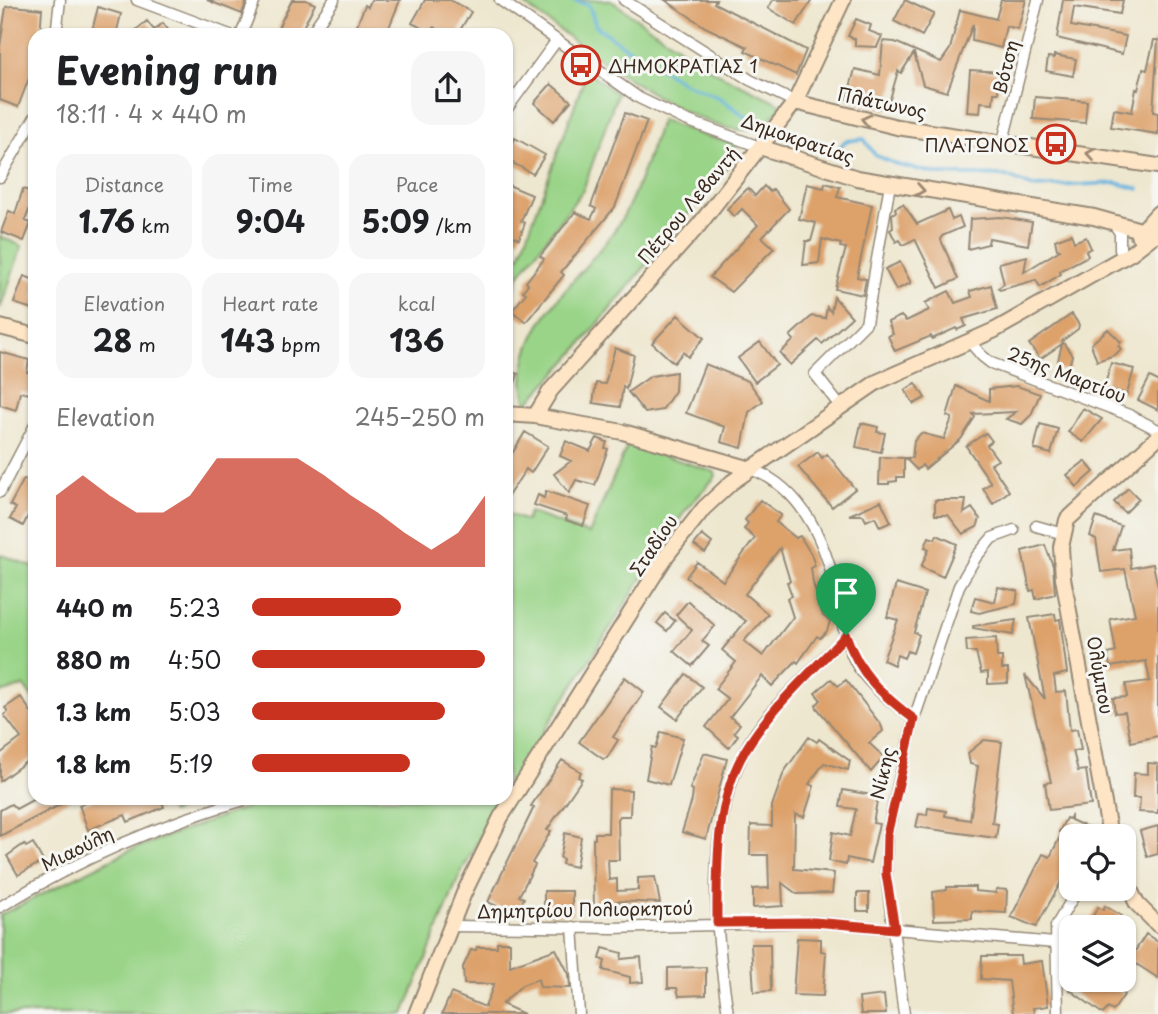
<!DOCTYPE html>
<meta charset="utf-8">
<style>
:root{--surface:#fff;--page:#f6f6f6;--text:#202124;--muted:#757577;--accent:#c8321e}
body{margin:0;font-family:"Playpen Sans",sans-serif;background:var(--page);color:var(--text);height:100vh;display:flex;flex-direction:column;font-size:26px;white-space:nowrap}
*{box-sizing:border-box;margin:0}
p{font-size:23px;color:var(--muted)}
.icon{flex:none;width:38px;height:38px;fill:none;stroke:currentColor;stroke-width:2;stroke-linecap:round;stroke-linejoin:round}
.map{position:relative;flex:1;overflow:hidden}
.side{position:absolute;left:28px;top:28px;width:485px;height:777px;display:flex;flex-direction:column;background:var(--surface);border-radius:21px;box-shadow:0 2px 5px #0004}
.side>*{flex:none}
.buttons{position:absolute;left:1059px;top:824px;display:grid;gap:14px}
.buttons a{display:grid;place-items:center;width:77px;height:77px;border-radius:14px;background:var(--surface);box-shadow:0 2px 5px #0004;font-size:35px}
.pin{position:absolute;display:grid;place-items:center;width:60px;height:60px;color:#fff;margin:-72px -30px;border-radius:50% 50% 50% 0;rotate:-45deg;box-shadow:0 0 7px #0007}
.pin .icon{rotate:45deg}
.round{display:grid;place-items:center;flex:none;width:74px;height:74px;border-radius:21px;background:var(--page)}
.head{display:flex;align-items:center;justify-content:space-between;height:119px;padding:0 28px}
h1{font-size:38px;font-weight:700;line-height:52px}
.figures{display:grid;grid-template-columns:repeat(3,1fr);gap:10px;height:119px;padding:7px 28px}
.figures div{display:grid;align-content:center;border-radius:18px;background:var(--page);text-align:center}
.figures b{font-size:30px;font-weight:700}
.figures small{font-size:19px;font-weight:400}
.figures p{font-size:19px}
.chart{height:196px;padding:14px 28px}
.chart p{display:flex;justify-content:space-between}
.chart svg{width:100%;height:126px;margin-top:7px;fill:var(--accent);opacity:.7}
ul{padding:0 28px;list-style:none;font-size:23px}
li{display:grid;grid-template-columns:112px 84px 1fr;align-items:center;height:52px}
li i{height:18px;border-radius:9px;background:var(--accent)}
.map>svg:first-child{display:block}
.green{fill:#9ad488;stroke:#6a7f53;stroke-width:2}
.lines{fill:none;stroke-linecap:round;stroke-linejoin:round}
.stream{stroke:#64b2de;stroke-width:3.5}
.building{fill:#dda16a;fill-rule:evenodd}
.street-casing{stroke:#948876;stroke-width:13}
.secondary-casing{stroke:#948876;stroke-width:18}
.street{stroke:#fff;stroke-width:10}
.secondary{stroke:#fee5c5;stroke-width:14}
.oneway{stroke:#9c8872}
.route-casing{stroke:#fff;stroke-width:14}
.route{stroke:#c8321e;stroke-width:9}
.labels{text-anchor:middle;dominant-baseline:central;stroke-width:6;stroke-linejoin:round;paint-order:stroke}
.poi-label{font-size:18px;fill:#3b2a1e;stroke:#f6f6f2;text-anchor:start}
.street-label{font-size:18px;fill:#3b2a1e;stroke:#f6f6f2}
</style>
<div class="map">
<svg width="1158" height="1014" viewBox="0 0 1158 1014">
<rect width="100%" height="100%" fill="#f6f6f2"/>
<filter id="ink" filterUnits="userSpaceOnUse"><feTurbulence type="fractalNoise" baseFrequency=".0143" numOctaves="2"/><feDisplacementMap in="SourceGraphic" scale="14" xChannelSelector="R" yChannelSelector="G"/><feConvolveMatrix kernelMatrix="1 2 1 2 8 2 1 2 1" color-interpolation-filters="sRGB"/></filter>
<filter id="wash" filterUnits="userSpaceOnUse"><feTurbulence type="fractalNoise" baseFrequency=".00686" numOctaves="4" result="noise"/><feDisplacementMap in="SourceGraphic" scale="28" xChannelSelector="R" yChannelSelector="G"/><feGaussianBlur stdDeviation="1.57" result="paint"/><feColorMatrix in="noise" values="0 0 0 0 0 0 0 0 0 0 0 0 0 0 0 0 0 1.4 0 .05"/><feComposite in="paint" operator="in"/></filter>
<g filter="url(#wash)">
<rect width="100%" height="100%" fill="#eee7cf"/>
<path class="green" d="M518 0H610L713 71 783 105C775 114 765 124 754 128 706 146 559 29 518 0Z
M587 71 617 94 583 190 518 277 506 317V251L520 256Z
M661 120 704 136 733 143 739 152 570 358 527 404C504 327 592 274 624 215 640 186 649 151 661 120Z
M0 236 22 246 0 309Z
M628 444 715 472 716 476 685 511 506 790V513L526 521 529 512 589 534Z
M0 554 35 568V702L24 686 0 693Z
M163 798H213L171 813Z
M263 798H500L458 879 404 1014H0V915L128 851 264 801Z"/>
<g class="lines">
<path class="stream" d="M572 0 589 5 596 26 621 44 684 83 720 98 753 122
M786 138 820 143 835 153 845 141 864 139 875 155 898 165 938 174 1006 176 1033 187 1117 183 1139 189"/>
</g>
<g id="blocks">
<path class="building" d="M207 0H247L242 14Z
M292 0H306L315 4 299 35 278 28Z
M371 0H400L386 35H353L365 5 368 7Z
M425 0H450L471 12 457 35H449L434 27 431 33 412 23Z
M665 0H716L714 3 806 50 796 75 745 51 747 47 705 27Z
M773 0H812L796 25 768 8Z
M905 0 934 14 922 36 894 21Z
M1001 0H1026L1018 29 1006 26 1001 48 972 41 973 24 947 92 923 85 914 53 901 73 898 71 887 110 847 99 855 69 880 75 883 41 895 42 941 62 950 49 960 10 996 19Z
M1063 0H1123L1120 14 1074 7 1071 26 1126 36 1122 54 1057 38Z
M13 6 42 9 40 35H35V62L18 107 0 100V46L6 7Z
M98 7 121 14 116 35H91Z
M856 19 871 25 869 31 882 36 877 47 855 46V39L848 36Z
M147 21 154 30 163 23 172 35H130Z
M1154 40H1158L1153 112 1158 113V134L1111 127 1114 109 1132 112 1136 89 1138 90 1143 69 1147 70Z
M1054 55 1076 59 1073 76 1046 71 1048 57 1054 58Z
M970 70 1000 72 998 93H994L993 103 981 102 980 113 967 112Z
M551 84 571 101 554 121 534 103Z
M1035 97 1087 101 1085 123 1033 119Z
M625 113 647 121 615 207 561 272 564 275 526 322 512 311 526 293 523 291 528 284 526 282 544 259 540 256 575 212 591 219 596 209 591 206Z
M515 138 545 155 533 174 506 159Z
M825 183 840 187 837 197 872 205 857 277 866 279 863 295 835 289 846 248 840 247 841 244 822 239 819 263 803 265 806 241H811L816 223 799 219 807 184 824 188Z
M506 184 532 195 521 221 525 223 519 239 506 233Z
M764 186 770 192 773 189 789 209 762 237 774 248 731 292 710 277 758 225 742 209 734 217 727 209 748 188 755 196Z
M23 189 35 193V203L32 202 25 221 31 223 24 241 1 232 9 211 15 214Z
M903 204 917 224 948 210 952 220 959 217 963 227 942 236 941 240 958 279 939 288 915 239 903 245 900 240 896 242 890 230 893 228 892 214 896 212 895 208Z
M1001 217 1032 222 1028 245 989 238 988 244 968 249 970 219Z
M1071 234 1074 242 1086 237 1091 248 1086 251 1088 256 1059 271 1061 274 1040 287 1036 280 1000 290 998 288 1004 284 999 263 1027 256 1024 272 1060 250 1057 249 1055 240Z
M900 262 911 283 896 290 885 269Z
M24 276 35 280V310L14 303Z
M991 285 997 309 963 319 966 326 957 330 956 328 932 339 931 336 895 351 888 336 893 334 888 322 901 316 906 321 929 310 925 303 949 291 955 303 972 297 970 291Z
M834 297 852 317 822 344 818 340 790 365 780 353 794 340 790 336 812 316 825 318 827 307 831 312Z
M1072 314 1079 325 1078 329 1062 341 1072 355 1068 371 1056 369 1062 344 1040 359 1029 344Z
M678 315 704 338 688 357 683 352 674 363 652 343Z
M1108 329 1121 342 1118 346 1121 349 1115 355 1097 361 1091 344Z
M760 342 777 365 755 382 738 358Z
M615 348 634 355 626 389 623 386 620 407 593 403 596 383 605 384Z
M0 352 29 360 27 372 35 374V395L20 392 16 410 0 405Z
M1111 363 1134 369 1127 394 1104 388Z
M705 364 748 381 763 401 749 412 742 448 721 442 725 427 686 413Z
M506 370 518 374 508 404H506Z
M676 372 675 391 662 410 645 413 628 392 651 376Z
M1150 377 1158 381V410L1138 400Z
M916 383 925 398 914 404 905 390Z
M956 386 989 401V389L1017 386 1040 394 1031 415 1022 424 1006 419 1016 412 973 414 975 417 961 439 925 469 922 465 917 470 905 458H912L914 441 921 433 944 439 952 418 947 416Z
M1083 408 1102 419 1083 442 1068 432Z
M861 423 878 427 877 432 885 433 881 452 856 447Z
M1040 424 1058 429 1051 454 1034 449Z
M525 432 548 446 531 473 526 469 506 499V464Z
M986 433 992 441 987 445 998 460 991 464 1009 491 993 504 983 488 991 483 966 446Z
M597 438 607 442 605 448 608 449 595 485 576 480 569 493 554 474 571 461 560 456 566 441 590 451Z
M818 452 822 458 827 454 855 489 832 507 798 467Z
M880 457 904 458V477H897V481L889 482V484H879Z
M1085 461 1094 472 1077 487 1067 475Z
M24 479 35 485V520L28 516 23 526 10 519 16 508 10 505Z
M1128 488 1139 499 1125 513 1114 502Z
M546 491 590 506 583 526 566 520 567 516 534 505 538 495 544 498Z
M760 500 781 515 776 522 796 538 800 536 811 554 815 566 811 568 813 583 823 616 830 621 827 631 820 638 817 636 798 663 796 661 772 686 762 676 730 717 740 724 734 732 738 735 729 748 706 727 728 699 715 689 736 662 722 650 746 621 686 577 697 562 723 581 755 538 744 529 748 523 745 520ZM780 548 790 581 787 582 792 596 787 598 793 617 763 656 744 641 768 614 745 594Z
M935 500H966L964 513 972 508 980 519 977 527 963 534 948 515H935Z
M881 501 891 522 880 527 875 517 866 521 863 515H849Z
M1096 517 1121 526 1113 550 1129 548 1131 568 1153 564 1158 587V736L1131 742 1125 712 1115 713 1113 698 1127 697 1126 684 1150 681 1146 661 1110 667 1108 654 1116 652 1110 619 1135 615 1125 569 1101 572 1096 539 1090 536Z
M702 535 712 543 705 553 694 545Z
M937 535 957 544 943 577 921 567 929 549 925 547 929 537 935 539Z
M1045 545 1053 566 1055 594 1036 599 1034 590 1030 591 1022 551Z
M896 584 925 593 914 632 919 635 913 653 907 651 904 658 897 655 894 665 883 660 898 620 887 617Z
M998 587 1018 591 1016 604 979 613 971 611 975 597 995 602Z
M688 601 715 626 702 641 709 646 692 666 674 651 692 630 676 615Z
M665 613 675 621 667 631 657 623Z
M1055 614 1056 620 1060 619 1067 673 1054 676 1056 692 1066 691 1070 730 1077 729 1081 750 1073 751 1078 771 1086 770 1091 805 1049 810 1045 783 1051 782 1025 675 1045 699 1029 618Z
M1016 620 1013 635 973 628V626Z
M996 638 997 657H1002V669H1008V683L988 684V672L981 673 976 652H967L966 640Z
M686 674 702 687 677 719 661 707Z
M625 677 644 692 613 737 618 740 607 758 603 759 579 742Z
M831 679 838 686 846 680 881 725 883 731 869 743 884 757 871 772 817 708 816 705 821 700 815 693Z
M21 697 35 718V755L0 781V754L21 738 4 715 8 712 5 708Z
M661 732 683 738 669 785 646 779 652 747 656 748Z
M809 737 817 742 819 739 850 761 848 770 824 763 809 784 814 786 804 817 795 814 794 869 834 873 832 893 797 894 782 883 783 906 753 908V889L769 888 768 855H750L751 825 772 826V806L784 772Z
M984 740 1002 742 992 823 998 824 996 838 916 827 919 814 927 815 928 808 946 811 945 816 970 820 978 766 970 764 968 753Z
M704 753 727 759 706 839 682 832 692 800 693 790 690 789Z
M562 760 581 772 578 777 582 779 547 830 551 831 532 863 535 865 519 896 524 898 516 915 488 902 534 807 531 806Z
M1148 763 1158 764V813L1139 812 1140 798H1133L1134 773 1148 774Z
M609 789 631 790 630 816H620L618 819 619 860H608L609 880 617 879V891L638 890V878L655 877 660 903 617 901 618 910 594 911 593 839H595V833H608Z
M843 790 878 796 873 823 879 824 870 863 847 858 846 865 829 861 833 832 850 836 856 809 840 807Z
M36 798H73L0 836V810L11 804 16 809Z
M97 798H160L164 807 128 822 125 815 88 830 79 805Z
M1071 816V820L1100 833V836H1071V864L1036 927 1011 917 1043 854 1050 857 1062 833 1059 832 1066 818 1069 819Z
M1158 826V854L1147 857 1140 831Z
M565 833 581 837 576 867 562 864 563 859 560 858Z
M33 843 43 861 18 875 7 856 24 844 26 847Z
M947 887H975V891L996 893V889L1007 890 1006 913 972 911V919L934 920 933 892 947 890Z
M544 891H572V914H544Z
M857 893H869V911H857Z
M1105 906 1122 916 1115 928H1102L1090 921 1098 907 1103 910Z
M1146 934 1158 942V978L1124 956V944L1135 951Z
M797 938 821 939V951L826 952 823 996 793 995Z
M497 942H510V966L556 949 569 974 570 988 540 987 538 979 522 985 502 1004 524 1014H442L451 993 485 1007 494 984H464L463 967 471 950H476L477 947H497Z
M751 944H770L771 991 754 992Z
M603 948 622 953 621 959 641 957 643 982 630 983V977L603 970 605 961 600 959Z
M982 956H1020L1021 964 1042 961 1048 1006 1033 1008 1034 1014H1013L1009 981 981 979Z
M706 967V995L679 996 677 988H668V968Z
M1074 980H1108L1124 995 1113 1011 1108 1008 1103 1014 1070 990Z
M884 995 886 1014H861L859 998Z"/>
</g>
</g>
<g filter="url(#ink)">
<use href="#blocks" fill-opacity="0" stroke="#948876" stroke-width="2"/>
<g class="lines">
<defs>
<path id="street" d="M137 0 230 35
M500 0 639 98 683 119 760 147
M624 0 750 80 795 102
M56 35 60 0
M241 35 255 0
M310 35 334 0
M506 110 557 40
M1003 141 1038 0
M0 177 35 117
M1113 222 1120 233V250
M970 342 982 356 991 363 1129 415 1158 430
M840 406 815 374 866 323 890 184
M751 469C802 488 825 541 836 591 841 616 845 646 859 668 873 689 894 704 914 719
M0 492 35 425
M1036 526 1064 534
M0 907C79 859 162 823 251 798
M450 926 613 928 815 922 1055 943
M573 927 579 1014
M728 1014C715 928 704 832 744 752 765 710 814 670 846 635
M904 1014 886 874 887 835 898 785 914 719 959 586 976 557 992 538 1014 530
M1058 1014 1056 926 1078 889"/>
<path id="secondary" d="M795 102 897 127 1158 166
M760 147 857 178 1094 217 1158 235
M1138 235 1158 213
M0 327 35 336
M506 414 535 416 623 432 751 469
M535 416 551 390 699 225 795 102 843 0
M1110 836 1063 578 1061 547 1067 520 1158 437
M1124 877 1137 904 1158 925
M416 1014 464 893 501 817 667 555 704 508 732 482 877 382 995 330 1131 253 1158 232"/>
</defs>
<use href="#street" class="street-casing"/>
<use href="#secondary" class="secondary-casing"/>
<use href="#street" class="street"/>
<use href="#secondary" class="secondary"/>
</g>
<defs><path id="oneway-chevron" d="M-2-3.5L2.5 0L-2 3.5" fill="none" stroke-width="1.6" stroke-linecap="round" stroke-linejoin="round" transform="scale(1.75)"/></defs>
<g class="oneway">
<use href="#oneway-chevron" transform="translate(866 120) rotate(-167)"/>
<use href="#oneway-chevron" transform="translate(1091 154) rotate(-171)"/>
<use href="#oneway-chevron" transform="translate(920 190) rotate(10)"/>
</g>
</g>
<g class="lines" filter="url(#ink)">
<defs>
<path id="route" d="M846 635C859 674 882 695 914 719L887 835 886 874 895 929 814 922 717 923C717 865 715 800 746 749 772 706 812 672 846 635Z"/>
</defs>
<use href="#route" class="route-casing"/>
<use href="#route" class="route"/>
</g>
<defs>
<symbol id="bus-ring" viewBox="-11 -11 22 22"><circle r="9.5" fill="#f6f6f2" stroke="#c8321e" stroke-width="1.5"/><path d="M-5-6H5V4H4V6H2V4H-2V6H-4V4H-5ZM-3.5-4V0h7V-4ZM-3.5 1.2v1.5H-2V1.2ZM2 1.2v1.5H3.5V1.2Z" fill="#c8321e"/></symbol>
</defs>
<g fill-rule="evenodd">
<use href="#bus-ring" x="559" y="43" width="44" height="44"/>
<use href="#bus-ring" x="1034" y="122" width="44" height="44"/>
</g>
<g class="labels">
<g class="poi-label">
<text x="608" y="65">ΔΗΜΟΚΡΑΤΙΑΣ 1</text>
<text x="1029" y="144" text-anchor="end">ΠΛΑΤΩΝΟΣ</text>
</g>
<g class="street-label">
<text transform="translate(1005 67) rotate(-76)">Βότση</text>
<text transform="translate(882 102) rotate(12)">Πλάτωνος</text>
<text transform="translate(798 138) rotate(19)">Δημοκρατίας</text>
<text transform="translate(688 205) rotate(-50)">Πέτρου Λεβαντή</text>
<text transform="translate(1067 374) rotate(21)">25ης Μαρτίου</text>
<text transform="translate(653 545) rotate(-56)">Σταδίου</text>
<text transform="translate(1101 675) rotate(80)">Ολύμπου</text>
<text transform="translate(882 773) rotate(-77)">Νίκης</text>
<text transform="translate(77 848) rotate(-26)">Μιαούλη</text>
<text transform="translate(585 909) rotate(-1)">Δημητρίου Πολιορκητού</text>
</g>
</g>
</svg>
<div class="buttons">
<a><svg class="icon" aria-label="locate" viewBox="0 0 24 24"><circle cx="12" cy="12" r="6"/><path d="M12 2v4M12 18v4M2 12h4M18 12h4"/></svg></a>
<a><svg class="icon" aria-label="layers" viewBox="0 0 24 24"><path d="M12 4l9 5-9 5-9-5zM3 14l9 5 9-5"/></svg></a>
</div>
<div class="pin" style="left:846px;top:635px;background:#1e9e55"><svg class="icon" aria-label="arrive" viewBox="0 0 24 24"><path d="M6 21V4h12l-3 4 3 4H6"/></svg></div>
<section class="side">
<div class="head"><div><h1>Evening run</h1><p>18:11 · 4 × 440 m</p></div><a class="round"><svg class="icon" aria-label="share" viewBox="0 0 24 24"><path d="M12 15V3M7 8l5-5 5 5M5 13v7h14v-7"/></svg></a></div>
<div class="figures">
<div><p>Distance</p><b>1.76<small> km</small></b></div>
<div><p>Time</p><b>9:04</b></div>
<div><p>Pace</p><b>5:09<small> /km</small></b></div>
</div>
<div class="figures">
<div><p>Elevation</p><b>28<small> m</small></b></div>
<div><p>Heart rate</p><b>143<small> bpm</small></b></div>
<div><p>kcal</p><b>136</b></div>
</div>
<div class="chart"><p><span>Elevation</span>245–250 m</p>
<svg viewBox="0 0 160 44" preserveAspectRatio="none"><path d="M0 44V19L10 12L20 19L30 25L40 25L50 19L60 6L70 6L80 6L90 6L100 12L110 19L120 25L130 32L140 38L150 32L160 19V44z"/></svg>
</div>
<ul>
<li><b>440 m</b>5:23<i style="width:64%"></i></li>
<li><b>880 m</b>4:50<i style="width:100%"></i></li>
<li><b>1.3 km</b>5:03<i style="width:83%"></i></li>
<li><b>1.8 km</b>5:19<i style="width:68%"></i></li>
</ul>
</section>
</div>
